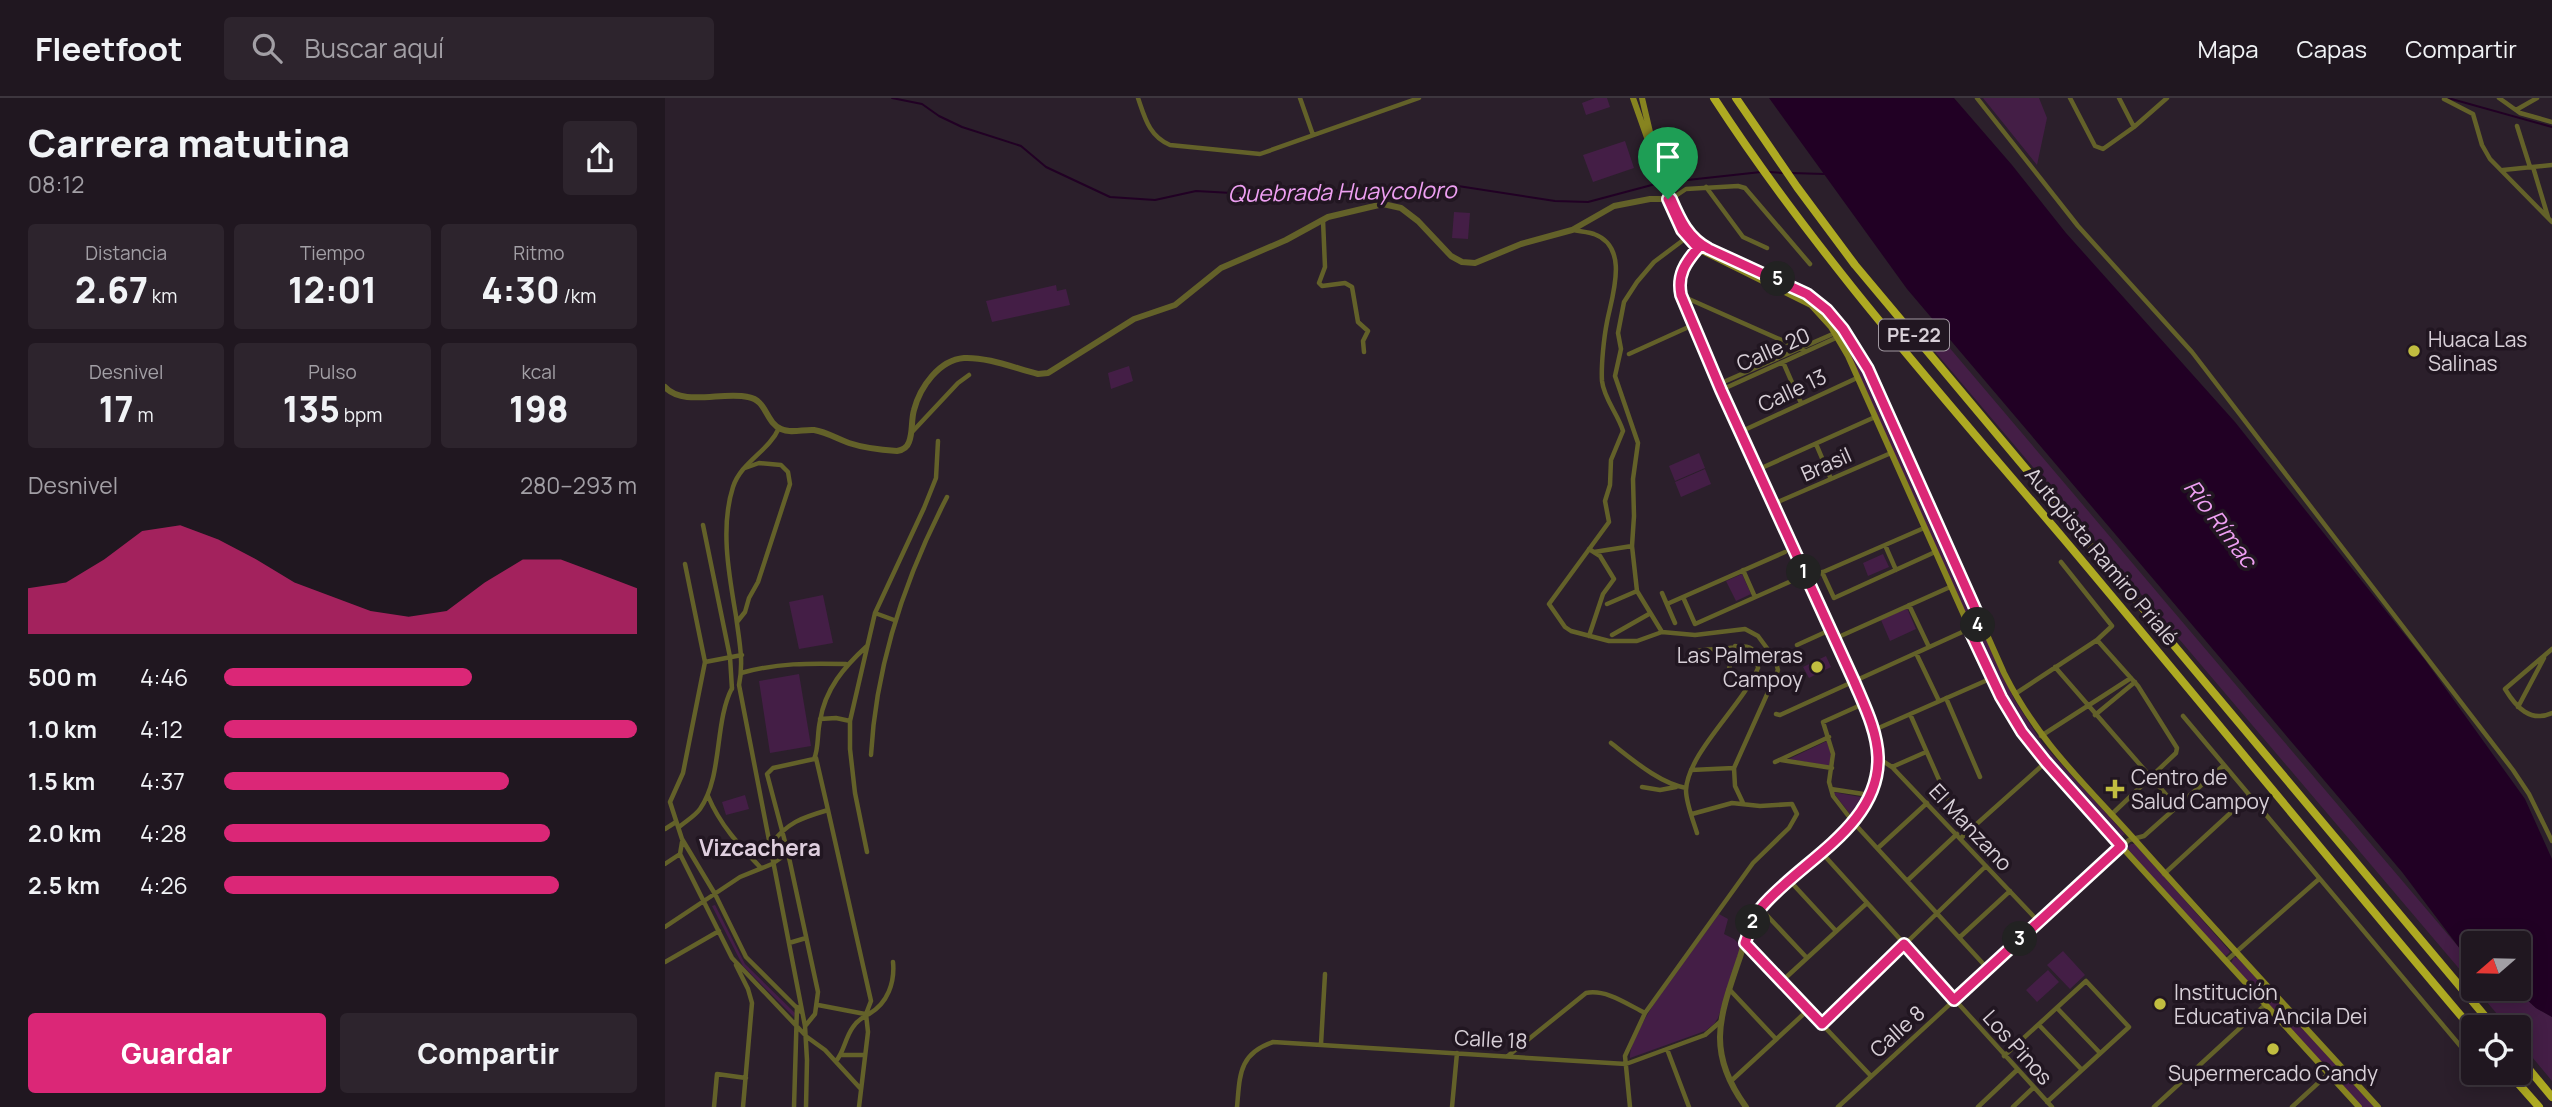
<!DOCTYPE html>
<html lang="es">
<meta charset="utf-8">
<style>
:root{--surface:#201720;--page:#2d242d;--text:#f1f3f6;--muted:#a29fa5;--line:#3d363e;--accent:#db2777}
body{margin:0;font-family:Manrope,sans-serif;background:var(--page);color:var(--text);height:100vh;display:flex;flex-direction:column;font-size:26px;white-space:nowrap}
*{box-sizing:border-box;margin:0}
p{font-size:23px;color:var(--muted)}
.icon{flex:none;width:38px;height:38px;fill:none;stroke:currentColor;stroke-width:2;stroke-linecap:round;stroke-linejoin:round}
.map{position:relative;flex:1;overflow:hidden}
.details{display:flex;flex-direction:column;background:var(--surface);width:665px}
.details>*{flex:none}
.needle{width:46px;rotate:250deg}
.controls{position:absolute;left:1796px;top:833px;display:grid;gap:14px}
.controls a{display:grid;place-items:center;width:70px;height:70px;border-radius:7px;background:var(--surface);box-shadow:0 4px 18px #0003,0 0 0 2px var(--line);font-size:35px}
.pin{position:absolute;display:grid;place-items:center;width:60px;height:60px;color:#fff;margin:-72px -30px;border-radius:50% 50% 50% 0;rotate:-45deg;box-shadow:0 0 7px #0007}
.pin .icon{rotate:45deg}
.km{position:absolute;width:35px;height:35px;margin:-18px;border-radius:50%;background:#222;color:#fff;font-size:19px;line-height:35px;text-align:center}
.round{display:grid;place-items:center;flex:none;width:74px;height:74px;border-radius:7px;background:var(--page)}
.overview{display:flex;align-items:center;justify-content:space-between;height:119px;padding:0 28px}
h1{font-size:38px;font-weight:800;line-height:52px}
.figures{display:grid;grid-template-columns:repeat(3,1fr);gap:10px;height:119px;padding:7px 28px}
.figures div{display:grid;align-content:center;border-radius:7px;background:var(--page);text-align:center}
.figures b{font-size:35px;font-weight:800}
.figures small{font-size:19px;font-weight:400}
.figures p{font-size:19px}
.chart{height:196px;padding:14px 28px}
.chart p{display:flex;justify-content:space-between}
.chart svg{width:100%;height:126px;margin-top:7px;fill:var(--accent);opacity:.7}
.cta{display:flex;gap:14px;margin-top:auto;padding:14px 28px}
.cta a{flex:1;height:80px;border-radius:7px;background:var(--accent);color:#fff;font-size:28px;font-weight:800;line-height:80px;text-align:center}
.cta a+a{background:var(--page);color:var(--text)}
ul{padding:0 28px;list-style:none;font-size:23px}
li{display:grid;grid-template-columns:112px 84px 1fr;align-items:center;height:52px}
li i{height:18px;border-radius:9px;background:var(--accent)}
header{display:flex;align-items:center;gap:42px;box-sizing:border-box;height:98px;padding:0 35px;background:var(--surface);border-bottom:2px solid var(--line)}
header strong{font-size:33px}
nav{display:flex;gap:38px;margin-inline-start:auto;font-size:24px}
.search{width:490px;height:63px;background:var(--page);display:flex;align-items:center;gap:18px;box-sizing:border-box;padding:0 24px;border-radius:7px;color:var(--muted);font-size:26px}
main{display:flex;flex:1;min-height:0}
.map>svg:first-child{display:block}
.green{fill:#441e46}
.water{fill:#210024}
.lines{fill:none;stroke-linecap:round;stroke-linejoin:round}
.stream{stroke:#210024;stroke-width:2}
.minor{stroke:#636129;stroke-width:4.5}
.tertiary{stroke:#636129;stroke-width:6}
.secondary{stroke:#878420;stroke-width:6}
.trunk{stroke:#aeaa22;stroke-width:8}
.route-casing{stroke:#fff;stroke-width:14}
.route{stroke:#db2777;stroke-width:9}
.poi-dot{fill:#c1bd40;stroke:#211621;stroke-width:2.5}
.labels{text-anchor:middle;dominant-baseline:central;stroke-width:7;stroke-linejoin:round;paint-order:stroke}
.shield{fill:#211621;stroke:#a198a1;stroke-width:2}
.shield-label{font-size:19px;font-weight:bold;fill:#d8d0d8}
.poi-label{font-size:21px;fill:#d8d0d8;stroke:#211621;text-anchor:start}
.street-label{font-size:21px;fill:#d8d0d8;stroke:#211621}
.water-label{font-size:23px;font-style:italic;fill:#ee9ff2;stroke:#211621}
.neighbourhood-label{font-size:23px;font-weight:bold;fill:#dfcfdf;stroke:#211621}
</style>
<header>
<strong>Fleetfoot</strong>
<div class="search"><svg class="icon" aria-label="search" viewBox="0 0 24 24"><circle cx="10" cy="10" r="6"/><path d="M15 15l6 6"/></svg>Buscar aquí</div>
<nav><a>Mapa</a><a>Capas</a><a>Compartir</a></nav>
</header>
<main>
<section class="details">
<div class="overview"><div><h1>Carrera matutina</h1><p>08:12</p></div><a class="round"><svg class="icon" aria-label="share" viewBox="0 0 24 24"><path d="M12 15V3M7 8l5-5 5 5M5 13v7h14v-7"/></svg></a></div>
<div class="figures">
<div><p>Distancia</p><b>2.67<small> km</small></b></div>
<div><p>Tiempo</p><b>12:01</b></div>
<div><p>Ritmo</p><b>4:30<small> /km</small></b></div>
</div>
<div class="figures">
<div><p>Desnivel</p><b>17<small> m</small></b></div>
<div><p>Pulso</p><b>135<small> bpm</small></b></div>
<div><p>kcal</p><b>198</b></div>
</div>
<div class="chart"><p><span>Desnivel</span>280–293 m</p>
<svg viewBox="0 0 160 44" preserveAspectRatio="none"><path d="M0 44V28L10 26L20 18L30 8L40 6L50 11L60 18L70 26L80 31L90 36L100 38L110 36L120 26L130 18L140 18L150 23L160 28V44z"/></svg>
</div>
<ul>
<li><b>500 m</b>4:46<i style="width:60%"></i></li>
<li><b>1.0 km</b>4:12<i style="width:100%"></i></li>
<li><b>1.5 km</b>4:37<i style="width:69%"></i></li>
<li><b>2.0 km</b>4:28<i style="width:79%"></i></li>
<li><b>2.5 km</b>4:26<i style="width:81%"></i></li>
</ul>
<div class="cta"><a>Guardar</a><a>Compartir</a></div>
</section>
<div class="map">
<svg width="1887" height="1009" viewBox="0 0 1887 1009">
<rect width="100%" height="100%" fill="#2b1f2b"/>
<path class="green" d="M930 0H942L945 9 921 17 917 5Z
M1318 0H1374L1382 20 1372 67Z
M960 43 969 70 928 84 918 57Z
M789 114 805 115 803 141 787 140Z
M1102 180 1131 191 1167 220 1203 273 1312 522 1303 523 1182 250C1156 208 1143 204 1102 180Z
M391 187 392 193 401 191 405 207 327 224 321 203Z
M1266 228 1808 866V887L1255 236Z
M464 268 468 283 446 291 443 275Z
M1034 355 1040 370 1010 383 1004 368Z
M1040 371 1046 386 1016 399 1010 384Z
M1218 456 1224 469 1203 478 1198 465Z
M1077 476 1086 496 1071 503 1061 483Z
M158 497 168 545 134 551 124 504Z
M1242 510 1251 531 1225 543 1216 522Z
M1315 532 1318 534 1349 601 1377 645 1460 736 1454 741C1424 708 1391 676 1365 640 1342 609 1326 572 1309 536Z
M1161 558 1166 569 1144 580 1138 569Z
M134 576 146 648 105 655 94 583Z
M1162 643 1166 657 1164 668 1124 661Z
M1168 694 1201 700 1196 712 1188 720Z
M80 697 84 711 61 717 57 704Z
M1466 746H1470L1563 851 1565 854 1561 858 1557 857 1462 750Z
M50 807 80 866 130 915 129 919 78 868 47 808Z
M1054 816 1063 821 1059 836 1069 841 1076 848 1053 920 1049 926 1040 933 965 960C963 931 1035 843 1054 816Z
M1398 853 1420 877 1405 891 1382 867Z
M1569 859 1573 860 1711 1009H1697L1566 865Z
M1383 872 1394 884 1372 904 1361 892Z
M1811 891H1850L1871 910 1887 919V983L1853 942V929H1843Z"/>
<path class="water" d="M1104 0H1289L1347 67 1401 135 1570 324 1760 562 1860 701 1887 761V919L1871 910 1850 891H1853V845H1808V866L1802 860 1737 774 1242 191Z"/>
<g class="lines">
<path class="stream" d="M227 0 257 6 274 18 297 29 356 48 381 69 445 99 490 102 531 93 603 97 760 87 793 88 890 103 923 104 998 84
M1783 0 1887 29
M1105 74 1117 75
M1126 75 1159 76
M1004 84 1096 74"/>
<path class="minor" d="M473 0C480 20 484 38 505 47L595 56 754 0
M635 0 648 37
M1312 0 1413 128 1527 254 1848 672 1864 696 1887 743
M1405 0 1430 48 1438 51 1469 29 1502 0
M1454 0 1469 29
M1834 0 1855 15 1887 24
M1779 1 1808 16 1817 47 1825 61 1887 124
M1851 12 1872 0
M1852 28 1865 69
M1868 69 1883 119
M1838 72 1887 67
M1041 89 1078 139 1102 150
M1006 101 1021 91 1073 88 1080 90 1145 166
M658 122 660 169 654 185 657 188 680 185 687 189 693 224 703 233 698 243 699 254
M907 132C914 133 922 134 929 136 965 149 947 198 942 224 939 239 936 267 937 283 939 301 953 316 958 333L946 362 945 387 940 403 944 424 884 506 900 529 906 533 944 543H972L997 534 1030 537 1080 531 1093 538 1110 561 1113 572 1069 670 1070 688 1078 705
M1017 198 1141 253
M964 256 1028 227
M1118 264 1136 305
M1054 286 1170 235
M1056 292 1173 239
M114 330C104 353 76 364 68 389 55 429 64 477 71 518 74 542 79 563 74 587L140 928 142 962 141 1009
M248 333 293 285 304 277
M1075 334 1192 280
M1151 346 1166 381
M1092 372 1210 319
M1108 406 1226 355
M38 427 65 559 67 591
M1220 447 1231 472
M929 454 967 448
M20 466 40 564 18 675 5 704 17 741 50 796 81 859 136 914
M1078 472 1090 499
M1157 474 1169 500 1270 454
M1142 481 1259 430
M997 495 1010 525
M1018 499 1030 526 1140 477
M942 506 972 493
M1002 506 1120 454
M1244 507 1264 549
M210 515 229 522
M72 524 80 514 84 500 93 484 125 386 123 374 116 367 94 365 80 370
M997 534 972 493 967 448 969 418 968 381 973 345 950 278 956 251 953 235 959 204 972 184 989 164 1021 140
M947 537 984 516
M924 538 938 496 949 481 935 458 924 451
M1169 541 1285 489
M1432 542 1473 588 1512 650 1511 655 1446 717
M1132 547 1165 532
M1887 551 1840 591C1851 609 1865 625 1887 615
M1251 555 1274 603
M40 564 77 557
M1390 569 1511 708
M1064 571 1070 548
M76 575C112 565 144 565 181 566
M1350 596 1432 542 1447 528 1396 464
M1281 600 1315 679
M1198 606 1158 624 1168 656 1164 684 1168 698 1188 724 1323 871
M1853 609 1879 560
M1111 616 1115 617 1317 525
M1245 616 1287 711
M1430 617 1470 584
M1518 618 1808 963
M155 621 171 620 185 623
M1209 632 1327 580
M1376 638 1466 580
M946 645C968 662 994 685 1021 690
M206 657C211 565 240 480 282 399
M151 660 163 712
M1213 660 1227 669 1373 823
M1116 662 1167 670
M1110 664 1164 639
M1227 669 1261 654
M1026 672 1069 670
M977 689 995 692 1011 689
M1166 691 1205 697
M43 698C55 727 74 747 96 770
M14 729C21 723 30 718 35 711 58 678 49 625 67 590
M0 731 11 724
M1032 735C1028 722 1021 705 1021 692 1023 654 1078 607 1093 570 1092 539 1073 550 1056 551 1048 551 1042 551 1033 553
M1296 740 1381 664
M105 747C123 724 136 720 163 712L206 903 201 916 203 934 194 1009
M1213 750 1262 705
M202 754 190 695 185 651V623L210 515 259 410 271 380 273 343
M1157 755 1387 1009
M15 756 67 860 142 939 160 952 195 990
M0 766 15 756 17 744
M1499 776 1584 698
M1243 782 1292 736
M1125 783 1171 833
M1095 810 1142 860
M0 829 75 779 107 766 123 755
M1295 839 1345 793
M124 845 141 840
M1080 845 1206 978
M1561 863 1654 781
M0 864 54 833
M71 867 83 891 87 905 78 1009
M1116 884 1202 805
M1064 891 1111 941
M153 907 200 916
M1392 910 1435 955
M1157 926 1321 768
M141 927 150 916 153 894 123 755 102 676 108 670 149 661C154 650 152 635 155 623 160 591 179 569 202 548
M1374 927 1417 972
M656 946 660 876
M1002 951 1024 1009
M177 957H200
M844 957 921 895C941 891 962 906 980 915
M1339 958 1421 883 1464 929 1382 1004
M171 963C179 954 180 940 188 929 192 923 198 919 204 916 223 905 230 884 228 864
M1066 983 1143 912
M49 1009 52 976 81 980
M129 1009 132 909
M572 1009C575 978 573 956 608 944L961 966 1040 937 1055 924
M787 1009 792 955
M965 1009 960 958 980 915 1088 765 1124 730 1132 716 1127 706 1095 708 1067 705 1027 716
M1173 1009 1456 749 1464 742 1479 738 1559 667
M1313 1009 1352 972
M1348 1009 1368 990
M1489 1009 1600 907
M1627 1009 1663 976"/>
<path class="tertiary" d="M1033 150C1020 165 1012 177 1016 197 1056 297 1103 395 1147 493 1168 538 1191 583 1208 629 1213 644 1214 661 1211 676 1201 738 1132 766 1096 810 1085 823 1080 843 1075 859 1055 918 1040 953 1081 1009
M0 289C18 309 58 293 83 299 102 302 100 324 116 331 126 336 139 331 149 332 162 334 172 341 184 345 199 350 217 352 232 353 238 352 242 350 244 344 248 334 246 322 249 312 255 289 274 262 299 260 323 259 349 270 373 276L383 275 469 221 510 207 556 170 621 142 663 119 718 106 736 110 753 123 786 158 797 164 810 165 856 146 907 132 949 108 985 101H1006"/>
<path class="secondary" d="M968 0 985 48
M977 0 985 34 1003 93 1024 136 1043 151 1142 196 1170 220 1191 250 1222 311 1339 575C1374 645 1419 685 1470 742 1550 832 1632 920 1713 1009
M1024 142 1037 153 1146 207 1166 229 1183 258 1327 580 1357 634 1434 724 1694 1009"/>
<path class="trunk" d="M1049 0C1151 157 1277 297 1398 440 1535 603 1670 769 1808 932
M1071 0 1132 89 1190 167 1829 929
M1853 958 1887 999
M1844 975 1874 1009"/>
</g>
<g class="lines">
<defs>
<path id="route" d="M1003 101H1006C1015 122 1023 140 1044 151L1142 196 1162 212 1178 231 1203 271 1317 526 1304 531 1336 599 1357 634 1381 664 1456 748 1289 902 1239 846 1157 926 1080 845C1084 834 1087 821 1095 811 1133 764 1215 729 1213 659 1212 632 1199 607 1189 583L1056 292 1016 197C1012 177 1020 165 1033 150L1017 132Z"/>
</defs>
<use href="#route" class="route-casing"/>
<use href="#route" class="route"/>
</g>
<g class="poi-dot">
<circle cx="1749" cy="253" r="7"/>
<circle cx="1152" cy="569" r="7"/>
<path d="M1446.5 680.5h7v7h7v7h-7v7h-7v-7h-7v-7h7z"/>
<circle cx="1495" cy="906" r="7"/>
<circle cx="1608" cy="951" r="7"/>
</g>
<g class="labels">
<rect class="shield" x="1214" y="221.5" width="70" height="31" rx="5"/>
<g class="shield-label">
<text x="1249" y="237">PE-22</text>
</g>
<g class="poi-label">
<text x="1763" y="241">Huaca Las<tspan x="1763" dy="24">Salinas</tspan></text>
<text x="1138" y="557" text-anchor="end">Las Palmeras<tspan x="1138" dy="24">Campoy</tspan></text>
<text x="1466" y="679">Centro de<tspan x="1466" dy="24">Salud Campoy</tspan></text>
<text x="1509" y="894">Institución<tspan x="1509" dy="24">Educativa Ancila Dei</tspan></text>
<text x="1608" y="975" text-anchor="middle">Supermercado Candy</text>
</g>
<g class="street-label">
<text transform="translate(1108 251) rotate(-24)">Calle 20</text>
<text transform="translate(1127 292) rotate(-25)">Calle 13</text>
<text transform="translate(1161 366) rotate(-24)">Brasil</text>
<text transform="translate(1437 458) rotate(50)">Autopista Ramiro Prialé</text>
<text transform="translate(1306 729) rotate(47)">El Manzano</text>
<text transform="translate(1232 933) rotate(-42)">Calle 8</text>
<text transform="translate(826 941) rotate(3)">Calle 18</text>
<text transform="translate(1353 949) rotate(48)">Los Pinos</text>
</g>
<g class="water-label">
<text transform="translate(677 93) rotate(-1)">Quebrada Huaycoloro</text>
<text transform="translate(1556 425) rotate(53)">Río Rímac</text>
</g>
<g class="neighbourhood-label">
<text x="95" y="749">Vizcachera</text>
</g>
</g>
</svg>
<div class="controls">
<a><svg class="needle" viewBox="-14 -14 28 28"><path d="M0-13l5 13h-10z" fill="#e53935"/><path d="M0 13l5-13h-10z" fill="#a29fa5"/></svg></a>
<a><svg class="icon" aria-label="locate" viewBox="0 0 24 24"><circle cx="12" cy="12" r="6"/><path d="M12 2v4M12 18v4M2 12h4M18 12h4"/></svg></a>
</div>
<div class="pin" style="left:1003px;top:101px;background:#1e9e55"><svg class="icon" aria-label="arrive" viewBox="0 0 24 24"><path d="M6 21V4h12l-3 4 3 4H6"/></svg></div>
<b class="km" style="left:1139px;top:474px">1</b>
<b class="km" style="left:1088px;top:824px">2</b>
<b class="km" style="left:1355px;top:841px">3</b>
<b class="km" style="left:1313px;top:527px">4</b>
<b class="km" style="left:1113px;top:181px">5</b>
</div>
</main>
